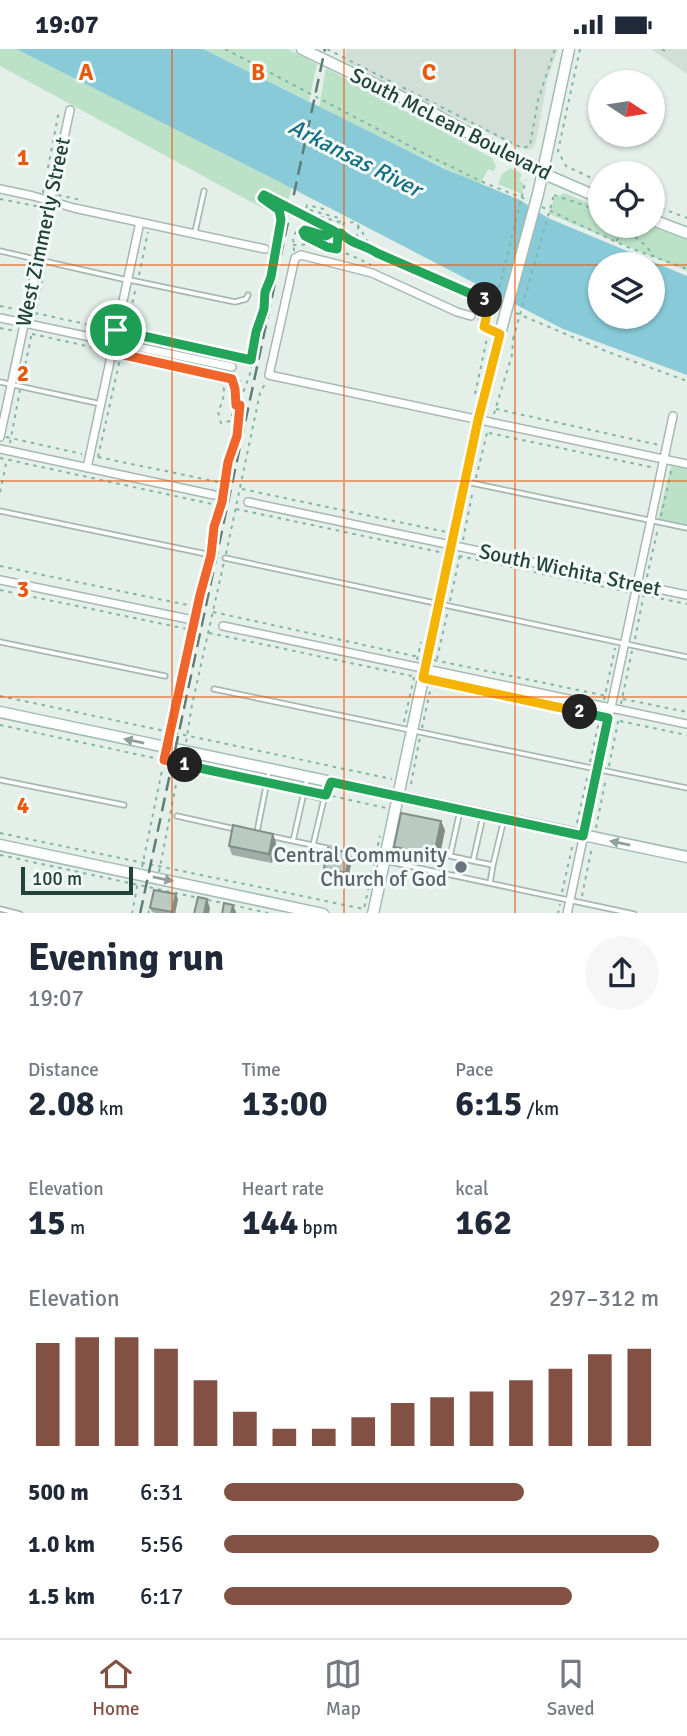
<!DOCTYPE html>
<meta charset="utf-8">
<style>
:root{--surface:#fff;--page:#f6f6f7;--text:#1f2937;--muted:#747a83;--line:#e0e1e3;--accent:#835144}
body{margin:0;font-family:Signika,sans-serif;background:var(--page);color:var(--text);height:100vh;display:flex;flex-direction:column;font-size:26px;white-space:nowrap}
*{box-sizing:border-box;margin:0}
p{font-size:23px;color:var(--muted)}
.icon{flex:none;width:38px;height:38px;fill:none;stroke:currentColor;stroke-width:2;stroke-linecap:round;stroke-linejoin:round}
.map{position:relative;height:864px;overflow:hidden}
.panel{display:flex;flex-direction:column;background:var(--surface);flex:1}
.panel>*{flex:none}
.needle{width:46px;rotate:102deg}
.controls{position:absolute;left:588px;top:21px;display:grid;gap:14px}
.controls a{display:grid;place-items:center;width:77px;height:77px;border-radius:50%;background:var(--surface);box-shadow:0 2px 5px #0004;font-size:35px}
.scale{position:absolute;left:21px;bottom:18px;width:112px;box-sizing:border-box;padding-left:7px;border:4px solid #21433a;border-top:0;font-size:19px;line-height:24px;white-space:nowrap;color:#21433a;-webkit-text-stroke:5px #f5fbf8;paint-order:stroke}
.pin{position:absolute;display:grid;place-items:center;width:60px;height:60px;color:#fff;margin:-30px;border:4px solid #fff;border-radius:50%;box-shadow:0 2px 7px #0007}
.km{position:absolute;width:35px;height:35px;margin:-18px;border-radius:50%;background:#222;color:#fff;font-size:19px;line-height:35px;text-align:center}
.round{display:grid;place-items:center;flex:none;width:74px;height:74px;border-radius:37px;background:var(--page)}
.headline{display:flex;align-items:center;justify-content:space-between;height:119px;padding:0 28px}
h1{font-size:38px;font-weight:700;line-height:52px}
.figures{display:grid;grid-template-columns:repeat(3,1fr);gap:10px;height:119px;padding:7px 28px}
.figures div{display:grid;align-content:center}
.figures b{font-size:35px;font-weight:700}
.figures small{font-size:19px;font-weight:400}
.figures p{font-size:19px}
.chart{height:196px;padding:14px 28px}
.chart p{display:flex;justify-content:space-between}
.chart svg{width:100%;height:126px;margin-top:7px;stroke:var(--accent);stroke-width:6}
ul{padding:0 28px;list-style:none;font-size:23px}
li{display:grid;grid-template-columns:112px 84px 1fr;align-items:center;height:52px}
li i{height:18px;border-radius:9px;background:var(--accent)}
.status{display:flex;justify-content:space-between;align-items:center;height:49px;padding:0 35px;background:var(--surface);direction:ltr}
.status svg{height:19px;fill:currentColor}
.tabs{display:flex;justify-content:space-around;align-items:center;height:98px;border-top:2px solid var(--line);background:var(--surface);font-size:19px;color:var(--muted)}
.tabs a{display:grid;justify-items:center;gap:4px}
.tabs .active{color:var(--accent)}
.map>svg:first-child{display:block}
.built{fill:#d2dfd9}
.green{fill:#bbe2c7}
.water{fill:#88cad8;fill-rule:evenodd}
.lines{fill:none;stroke-linecap:round;stroke-linejoin:round}
.lane-casing{stroke:#a6b8b2;stroke-width:7}
.street-casing{stroke:#a6b8b2;stroke-width:10}
.secondary-casing{stroke:#a1bcb3;stroke-width:13}
.path{stroke:#82b5a6;stroke-width:2;stroke-dasharray:3.5 5;stroke-linecap:butt}
.lane{stroke:#fff;stroke-width:3.5}
.street{stroke:#fff;stroke-width:7}
.secondary{stroke:#fff;stroke-width:10}
.rail{stroke:#5c7e76;stroke-width:2.5;stroke-dasharray:14 7;stroke-linecap:butt}
.secondary-bridge-casing{stroke:#a1bcb3;stroke-width:13;stroke-linecap:butt}
.path-bridge{stroke:#82b5a6;stroke-width:2;stroke-dasharray:3.5 5;stroke-linecap:butt}
.secondary-bridge{stroke:#fff;stroke-width:10}
.wall{fill:#9faea8}
.shaded-wall{fill:#828d88}
.building{fill:#b9cac3;stroke:#828d88;stroke-width:2}
.oneway{fill:#90a19c}
.split-1-casing{stroke:#fff;stroke-width:14}
.split-2-casing{stroke:#fff;stroke-width:14}
.split-3-casing{stroke:#fff;stroke-width:14}
.split-4-casing{stroke:#fff;stroke-width:14}
.split-1{stroke:#f0652b;stroke-width:9}
.split-2{stroke:#22a559;stroke-width:9}
.split-3{stroke:#f5b400;stroke-width:9}
.split-4{stroke:#22a559;stroke-width:9}
.grid{fill:none;stroke:#e8590c;stroke-width:2;stroke-opacity:0.55}
.worship-dot{fill:#6b7280;stroke:#f5fbf8;stroke-width:2.5}
.labels{text-anchor:middle;dominant-baseline:central;stroke-width:6;stroke-linejoin:round;paint-order:stroke}
.street-label{font-size:21px;fill:#21433a;stroke:#f5fbf8}
.worship-label{font-size:21px;fill:#5b616d;stroke:#f5fbf8;text-anchor:end}
.water-label{font-size:23px;font-style:italic;fill:#156f85;stroke:#f5fbf8}
.grid-label{font-size:23px;text-anchor:middle;font-weight:bold;fill:#e8590c;stroke:#f5fbf8;stroke-width:6;stroke-linejoin:round;paint-order:stroke}
</style>
<div class="status"><b>19:07</b><svg viewBox="0 0 49 12"><path d="M0 12V9h3v3zM5 12V6h3v6zM10 12V3h3v9zM15 12V0h3v12zM26 1h20v11H26zM47 4h2v5h-2z"/></svg></div>
<div class="map">
<svg width="687" height="865" viewBox="0 0 687 865">
<rect width="100%" height="100%" fill="#e4efea"/>
<path class="built" d="M347 0H558L548 28 536 93 533 99 528 101 514 97 345 13Z
M651 0H687V25Z"/>
<path class="green" d="M0 0H16L292 139 285 163 277 167 0 17Z
M203 0H288L317 15 309 52Z
M326 19 492 109 496 117 494 122 488 120 480 136 319 58Z
M510 119 522 125 519 131 524 135 522 145 498 135 502 125Z
M564 144 600 159V177H649L687 190V222L549 165 554 149Z
M671 417 687 420V476L658 470Z"/>
<path class="water" d="M16 0H203L445 120 520 151 548 169 687 227V326L563 280 272 129ZM600 215H653V268H600Z"/>
<g class="lines">
<defs>
<path id="lane" d="M195 183 204 142
M0 202 127 231
M130 231 235 253 246 250 248 246
M0 333 101 355
M467 433 687 479
M0 462 211 506
M225 509 687 608
M0 593 165 627
M214 640 687 739
M0 731 124 756
M304 745 324 750
M460 762 450 807 473 812 483 767
M177 767 235 780
M257 783 269 722
M270 787 331 800
M293 792 307 730
M313 796 324 750 330 735
M348 804 634 865
M473 812 493 816 504 770
M456 827 461 809
M490 834 493 816
M0 860 20 865"/>
<path id="street" d="M0 140 33 147 74 159 265 200
M471 267 457 263 372 224 301 206 295 209 269 326 687 415
M0 269 232 318
M0 388 70 61
M0 400 214 446
M87 419 140 173
M248 453 687 546
M0 531 188 570
M223 577 687 675
M567 865 673 367"/>
<path id="secondary" d="M302 0 418 56 542 124 600 149
M538 145 569 0
M653 171 687 184
M0 663 687 808
M0 796 323 865
M373 865 478 371 502 277"/>
</defs>
<use href="#lane" class="lane-casing"/>
<use href="#street" class="street-casing"/>
<use href="#secondary" class="secondary-casing"/>
<path class="path" d="M225 0 427 106 487 135 528 151
M327 0 522 99 530 97 538 51 555 0
M580 0 558 102 566 117 600 133
M662 0 665 2 667 0
M43 144 59 62
M58 146 81 151
M554 146 600 162
M0 150 41 158
M653 156 687 169
M542 158 625 197 687 220
M324 160 307 156 306 160 339 169 341 171 340 173
M304 165 307 164 339 173
M622 177 646 197 654 207
M305 182 303 183 305 187C327 198 349 204 371 216
M341 185 352 191 358 185V177
M353 191 367 197
M616 192 626 182
M293 196 319 195
M337 200 339 174
M294 202 293 188 297 181H302L326 187 333 182
M139 226 148 183
M0 257 20 261
M35 264 109 280
M516 264 608 303 687 332
M35 267 45 218
M478 270 488 280
M484 275 489 254
M0 279 16 282
M124 283 251 311
M32 285 105 301
M125 287 136 238
M121 305 245 333
M232 331 235 340 236 356 230 372 221 374 218 363 223 351 224 339 232 337
M22 332 32 283
M475 345 489 280
M496 360 659 396
M494 365 512 306 513 290
M489 384 655 419
M6 388 82 405
M10 394 20 341
M98 408 121 306
M98 408 223 434
M0 409 221 457
M476 429 488 380
M242 440 446 483
M0 443 7 410
M236 460 439 503
M661 467 672 418
M463 491 473 441
M211 500 214 478 222 453 228 413 237 387 241 349 251 322 253 297 264 260 265 243 271 228 281 171 279 161 262 149 263 146 339 185 344 174 355 173C365 183 366 196 377 204L498 256
M226 505 260 344 266 333
M459 507 628 543
M0 517 197 558
M647 528 658 479
M0 541 192 581
M644 546 687 555
M450 552 460 506
M213 563 419 608
M196 568 209 512
M209 584 412 627
M635 590 644 544
M437 610 448 561
M417 611 421 593
M434 611 607 647
M431 631 600 668
M0 647 392 730
M623 650 687 663
M604 651 615 599
M621 655 632 602
M620 672 687 686
M404 673 415 624
M0 676 262 732
M422 679 432 633
M169 691 195 573
M186 693 192 656 224 513
M590 713 601 664
M609 717 619 668
M271 734 299 740
M411 735 420 688
M332 747 386 759V761
M577 774 588 725
M596 779 606 729
M0 784 364 860 374 814
M376 805 380 787
M0 806 199 849
M142 818 165 707
M159 823 180 715
M562 843 573 794
M582 847 592 798
M208 851 223 854
M232 856 272 865
M132 865 138 833
M148 865 153 849
M558 865 560 855"/>
<use href="#lane" class="lane"/>
<use href="#street" class="street"/>
<use href="#secondary" class="secondary"/>
<path class="rail" d="M140 865 325 0"/>
<defs>
<path id="secondary-bridge" d="M502 277 538 145"/>
</defs>
<use href="#secondary-bridge" class="secondary-bridge-casing"/>
<path class="path-bridge" d="M489 280 526 131
M513 290 554 146"/>
<use href="#secondary-bridge" class="secondary-bridge"/>
</g>
<path class="wall" d="M445 781 438 815 397 807 394 798Z
M276 793 272 814 232 806 229 797Z
M350 804 352 810 348 830 326 826 324 819Z
M178 850 175 865H159L152 863 150 859Z"/>
<path class="shaded-wall" d="M441 772 445 781 438 815 434 806Z
M273 785 276 793 272 814 269 805Z
M350 804 352 810 348 830 346 824Z
M176 845 178 850 175 865H173Z
M207 850 210 859 209 865H204Z
M233 856 237 865H231Z"/>
<path class="building" d="M401 764 441 772 434 806 394 798Z
M233 776 273 785 269 805 229 797Z
M328 799 350 804 346 824 324 819Z
M154 841 176 845 172 863 150 859Z
M198 848 207 850 204 865H194Z
M224 854 233 856 231 865H222Z"/>
<defs><path id="oneway-solid" d="M-6-.8H1V-3.2L6.5 0L1 3.2V.8H-6Z" transform="scale(1.75)"/></defs>
<g class="oneway">
<use href="#oneway-solid" transform="translate(134 692) rotate(-168)"/>
<use href="#oneway-solid" transform="translate(620 794) rotate(-168)"/>
<use href="#oneway-solid" transform="translate(163 830) rotate(12)"/>
</g>
<g class="lines">
<defs>
<path id="split-1" d="M116 281 111 303 232 330 235 340 236 356H240L237 387 228 413 222 453 214 478 211 506 200 546 164 711 185 716"/>
<path id="split-2" d="M185 716 326 746 331 733 583 787 608 669 580 663"/>
<path id="split-3" d="M485 251 490 253 484 278 500 285 478 371 423 629 580 663"/>
<path id="split-4" d="M116 281 251 311 256 283 264 260 265 243 271 228 281 171 279 161 262 149 264 146 334 182 326 187 305 181 303 183 305 187 327 198 337 200 338 184H341C349 194 367 197 377 204L485 251"/>
</defs>
<use href="#split-1" class="split-1-casing"/>
<use href="#split-2" class="split-2-casing"/>
<use href="#split-3" class="split-3-casing"/>
<use href="#split-4" class="split-4-casing"/>
<use href="#split-1" class="split-1"/>
<use href="#split-2" class="split-2"/>
<use href="#split-3" class="split-3"/>
<use href="#split-4" class="split-4"/>
</g>
<path class="grid" d="M172 0V865M344 0V865M515 0V865M0 216H600M653 216H687M0 432H687M0 648H687"/>
<circle class="worship-dot" cx="461" cy="818" r="7"/>
<g class="labels">
<g class="street-label">
<text transform="translate(451 75) rotate(27)">South McLean Boulevard</text>
<text transform="translate(43 183) rotate(-78)">West Zimmerly Street</text>
<text transform="translate(570 521) rotate(12)">South Wichita Street</text>
</g>
<g class="worship-label">
<text x="447" y="806">Central Community<tspan x="447" dy="24">Church of God</tspan></text>
</g>
<g class="water-label">
<text transform="translate(355 109) rotate(27)">Arkansas River</text>
</g>
</g>
<g class="grid-label">
<text x="86" y="31">A</text>
<text x="258" y="31">B</text>
<text x="429" y="31">C</text>
<text x="23" y="116">1</text>
<text x="23" y="332">2</text>
<text x="23" y="548">3</text>
<text x="23" y="764">4</text>
</g>
</svg>
<div class="controls">
<a><svg class="needle" viewBox="-14 -14 28 28"><path d="M0-13l5 13h-10z" fill="#e53935"/><path d="M0 13l5-13h-10z" fill="#747a83"/></svg></a>
<a><svg class="icon" aria-label="locate" viewBox="0 0 24 24"><circle cx="12" cy="12" r="6"/><path d="M12 2v4M12 18v4M2 12h4M18 12h4"/></svg></a>
<a><svg class="icon" aria-label="layers" viewBox="0 0 24 24"><path d="M12 4l9 5-9 5-9-5zM3 14l9 5 9-5"/></svg></a>
</div>
<div class="scale">100 m</div>
<div class="pin" style="left:116px;top:281px;background:#1e9e55"><svg class="icon" aria-label="arrive" viewBox="0 0 24 24"><path d="M6 21V4h12l-3 4 3 4H6"/></svg></div>
<b class="km" style="left:185px;top:716px">1</b>
<b class="km" style="left:580px;top:663px">2</b>
<b class="km" style="left:485px;top:251px">3</b>
</div>
<section class="panel">
<div class="headline"><div><h1>Evening run</h1><p>19:07</p></div><a class="round"><svg class="icon" aria-label="share" viewBox="0 0 24 24"><path d="M12 15V3M7 8l5-5 5 5M5 13v7h14v-7"/></svg></a></div>
<div class="figures">
<div><p>Distance</p><b>2.08<small> km</small></b></div>
<div><p>Time</p><b>13:00</b></div>
<div><p>Pace</p><b>6:15<small> /km</small></b></div>
</div>
<div class="figures">
<div><p>Elevation</p><b>15<small> m</small></b></div>
<div><p>Heart rate</p><b>144<small> bpm</small></b></div>
<div><p>kcal</p><b>162</b></div>
</div>
<div class="chart"><p><span>Elevation</span>297–312 m</p>
<svg viewBox="0 0 160 44" preserveAspectRatio="none"><path d="M5 44V8M15 44V6M25 44V6M35 44V10M45 44V21M55 44V32M65 44V38M75 44V38M85 44V34M95 44V29M105 44V27M115 44V25M125 44V21M135 44V17M145 44V12M155 44V10"/></svg>
</div>
<ul>
<li><b>500 m</b>6:31<i style="width:69%"></i></li>
<li><b>1.0 km</b>5:56<i style="width:100%"></i></li>
<li><b>1.5 km</b>6:17<i style="width:80%"></i></li>
</ul>
</section>
<nav class="tabs">
<a class="active"><svg class="icon" aria-label="home" viewBox="0 0 24 24"><path d="M3 11l9-7 9 7M6 9v11h12V9"/></svg>Home</a>
<a><svg class="icon" aria-label="map" viewBox="0 0 24 24"><path d="M3 6l6-2 6 2 6-2v14l-6 2-6-2-6 2zM9 4v14M15 6v14"/></svg>Map</a>
<a><svg class="icon" aria-label="saved" viewBox="0 0 24 24"><path d="M7 4h10v16l-5-4-5 4z"/></svg>Saved</a>
</nav>
